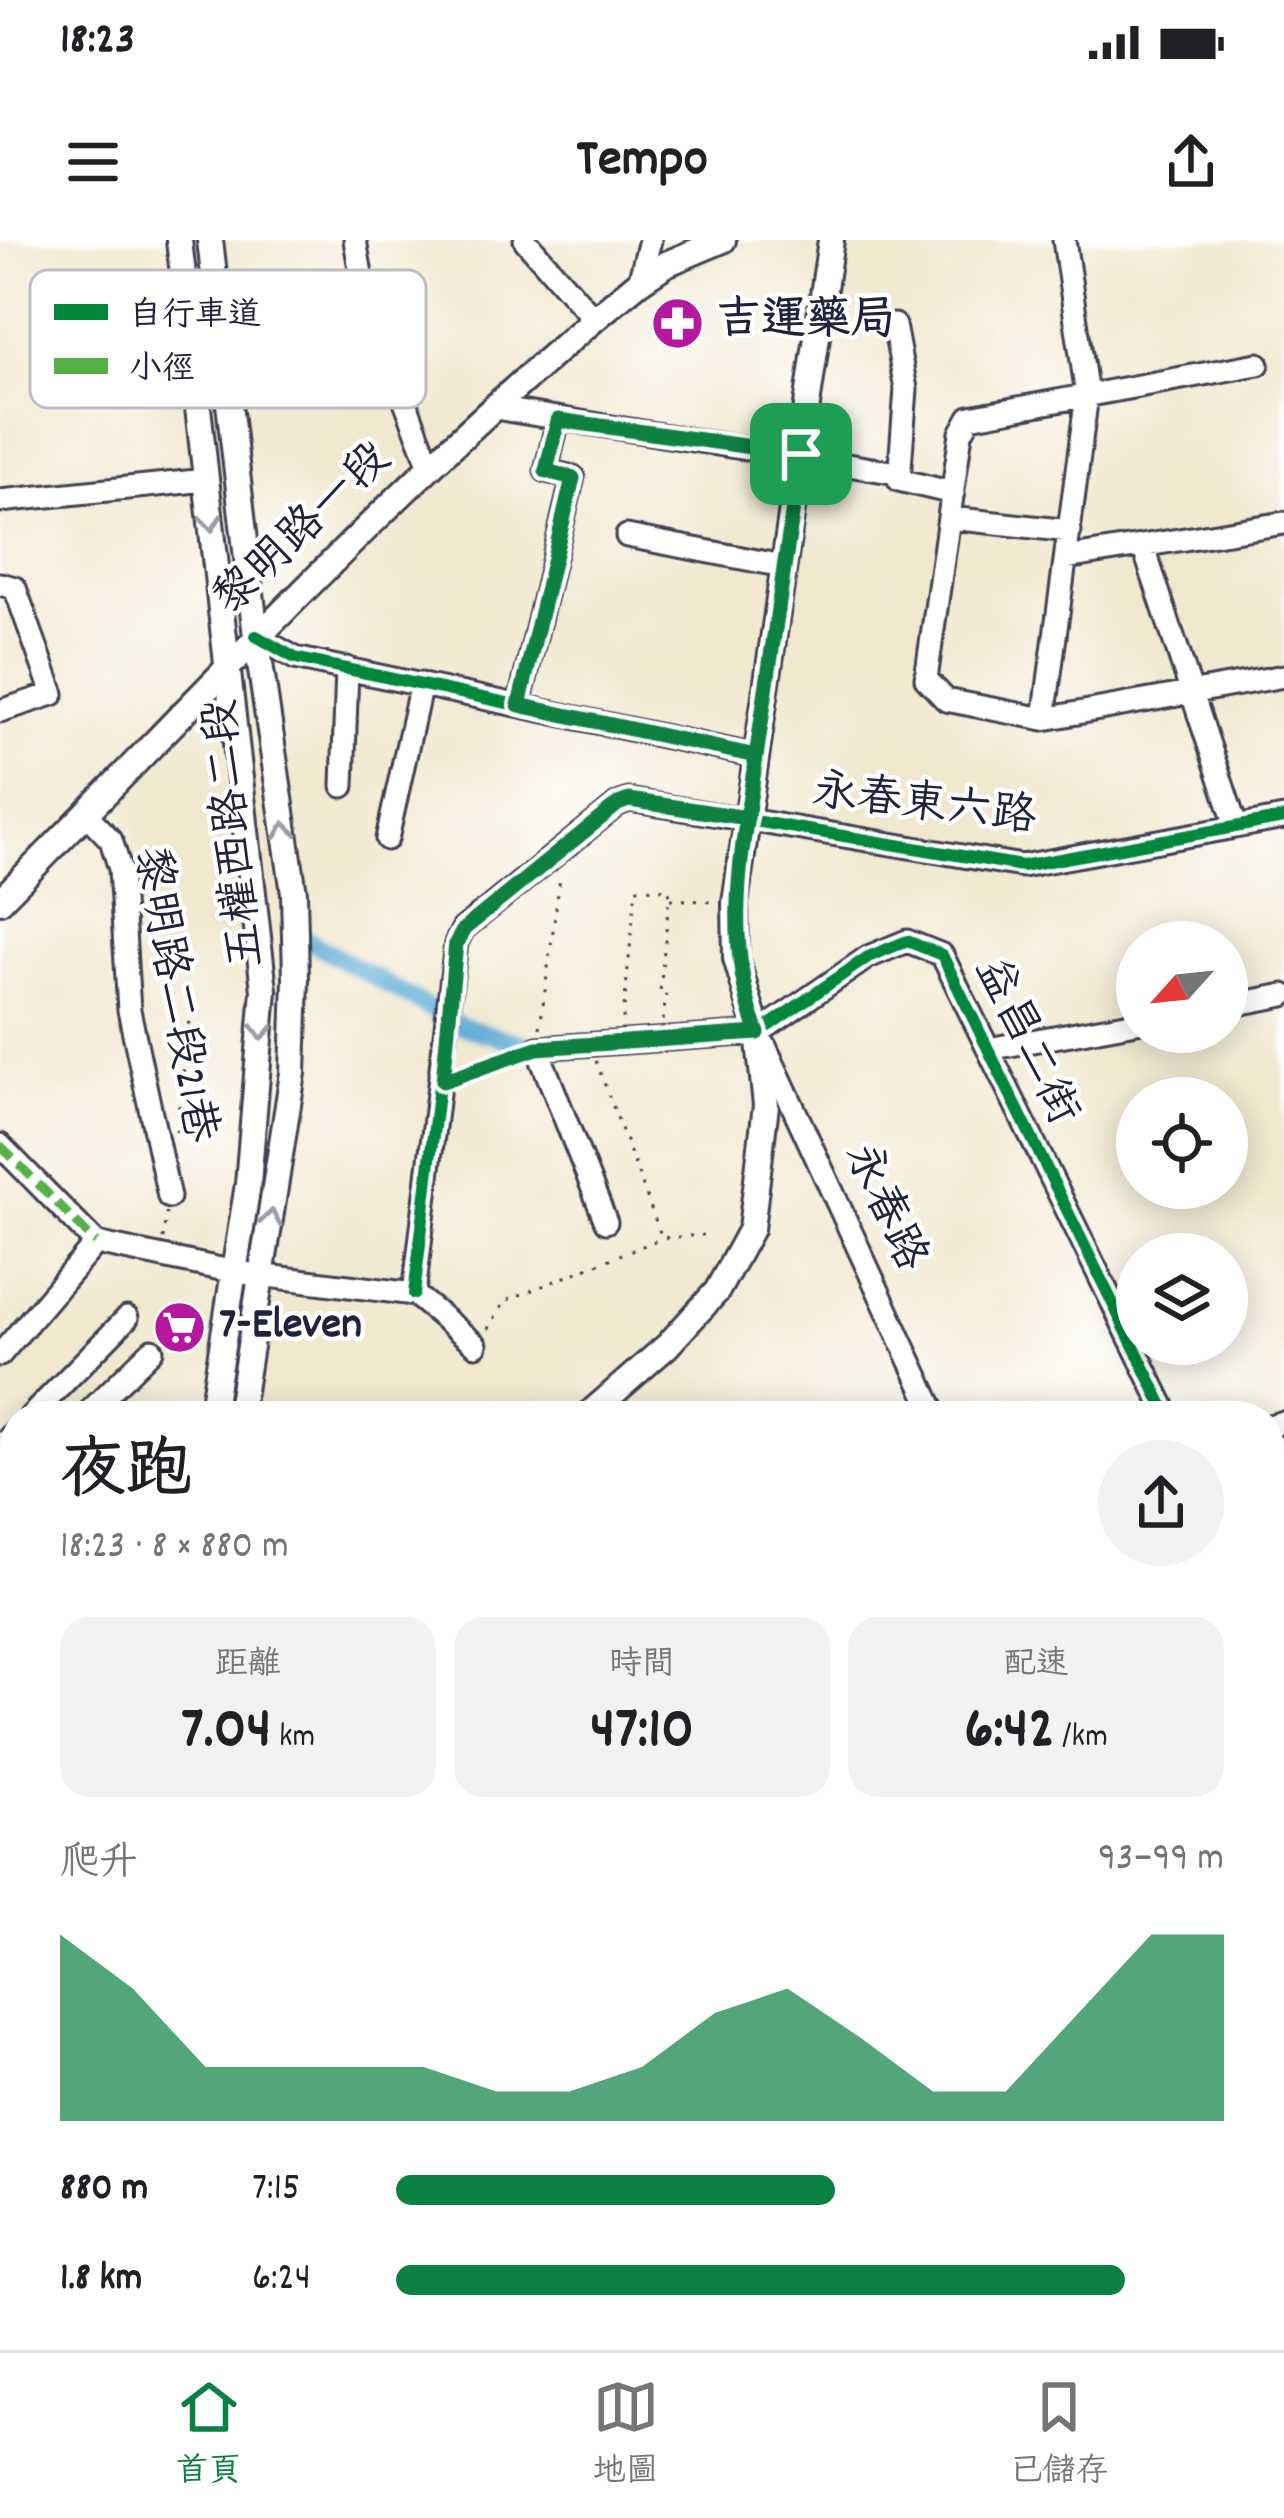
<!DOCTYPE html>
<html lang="zh-TW">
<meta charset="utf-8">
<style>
:root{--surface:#fff;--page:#f2f2f2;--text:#202124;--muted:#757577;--line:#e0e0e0;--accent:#0b8043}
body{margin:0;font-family:Dekko,"LXGW WenKai TC",sans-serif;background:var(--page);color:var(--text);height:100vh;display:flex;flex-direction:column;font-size:45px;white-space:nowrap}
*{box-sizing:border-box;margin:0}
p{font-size:39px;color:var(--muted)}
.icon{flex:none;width:66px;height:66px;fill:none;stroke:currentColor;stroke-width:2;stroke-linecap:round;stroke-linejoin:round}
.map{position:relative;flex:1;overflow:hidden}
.details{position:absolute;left:0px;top:1161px;width:1284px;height:951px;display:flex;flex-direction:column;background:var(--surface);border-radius:48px 48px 0 0;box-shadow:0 6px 30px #0003}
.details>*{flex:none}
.needle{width:78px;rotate:243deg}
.tools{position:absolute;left:1116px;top:681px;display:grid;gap:24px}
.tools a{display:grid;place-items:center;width:132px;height:132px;border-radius:50%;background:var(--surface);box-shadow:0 6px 30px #0003;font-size:60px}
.pin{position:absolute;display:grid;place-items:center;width:102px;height:102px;color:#fff;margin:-51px;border-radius:24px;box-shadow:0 6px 18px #0006}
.round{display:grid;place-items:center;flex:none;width:126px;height:126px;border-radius:63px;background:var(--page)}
.head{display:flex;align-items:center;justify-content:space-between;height:204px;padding:0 60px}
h1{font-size:66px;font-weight:700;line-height:90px}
.metrics{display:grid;grid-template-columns:repeat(3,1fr);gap:18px;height:204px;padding:12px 60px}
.metrics div{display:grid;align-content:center;border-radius:30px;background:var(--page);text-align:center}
.metrics b{font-size:60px;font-weight:700}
.metrics small{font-size:33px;font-weight:400}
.metrics p{font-size:33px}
.chart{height:336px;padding:24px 60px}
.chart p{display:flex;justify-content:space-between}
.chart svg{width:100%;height:216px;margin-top:12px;fill:var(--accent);opacity:.7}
ul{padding:0 60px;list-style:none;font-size:39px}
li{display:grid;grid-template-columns:192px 144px 1fr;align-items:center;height:90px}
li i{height:30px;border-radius:15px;background:var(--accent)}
.status{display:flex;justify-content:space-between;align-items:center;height:84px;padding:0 60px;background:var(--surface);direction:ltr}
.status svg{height:33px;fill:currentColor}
header{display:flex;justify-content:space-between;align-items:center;height:156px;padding:0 60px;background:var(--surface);font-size:54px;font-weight:700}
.tabs{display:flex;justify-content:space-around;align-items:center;height:168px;border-top:3px solid var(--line);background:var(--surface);font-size:33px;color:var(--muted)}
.tabs a{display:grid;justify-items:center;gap:6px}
.tabs .current{color:var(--accent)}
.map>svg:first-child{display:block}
.park{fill:url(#park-crowns);stroke:#687e60;stroke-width:3}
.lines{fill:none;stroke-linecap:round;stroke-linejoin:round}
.canal{stroke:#5baad5;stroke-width:18}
.minor-casing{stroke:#414051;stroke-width:27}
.major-casing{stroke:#414051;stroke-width:30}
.path{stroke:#414051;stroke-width:3;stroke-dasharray:3 9;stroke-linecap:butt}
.minor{stroke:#fff;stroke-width:21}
.major{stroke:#fff;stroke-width:24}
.quiet{stroke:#55b146;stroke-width:9;stroke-dasharray:18 9;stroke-linecap:butt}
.cycleway-casing{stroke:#fff;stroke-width:20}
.cycleway{stroke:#00873e;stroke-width:12}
.oneway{stroke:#9c9ca7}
.route-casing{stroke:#fff;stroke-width:24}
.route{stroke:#0b8043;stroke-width:15}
.labels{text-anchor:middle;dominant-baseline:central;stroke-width:9;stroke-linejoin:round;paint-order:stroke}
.poi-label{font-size:45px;font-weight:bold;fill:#22223b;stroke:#fff;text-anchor:start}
.street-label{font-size:45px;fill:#22223b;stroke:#fff}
.key{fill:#fff;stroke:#bdbdc4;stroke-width:3}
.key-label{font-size:33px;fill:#22223b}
</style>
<div class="status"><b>18:23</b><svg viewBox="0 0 49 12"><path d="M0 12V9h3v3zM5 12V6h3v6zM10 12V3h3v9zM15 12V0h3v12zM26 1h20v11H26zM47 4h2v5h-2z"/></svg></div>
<header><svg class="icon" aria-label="menu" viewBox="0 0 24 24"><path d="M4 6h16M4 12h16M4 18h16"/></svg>Tempo<svg class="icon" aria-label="share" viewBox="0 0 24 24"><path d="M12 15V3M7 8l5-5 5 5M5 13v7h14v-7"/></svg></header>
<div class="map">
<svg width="1284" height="2110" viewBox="0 0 1284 2110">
<defs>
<pattern id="park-crowns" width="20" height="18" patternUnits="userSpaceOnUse" patternTransform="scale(3)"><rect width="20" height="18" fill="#aeda86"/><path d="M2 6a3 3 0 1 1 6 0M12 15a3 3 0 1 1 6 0" fill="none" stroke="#95bb75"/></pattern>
</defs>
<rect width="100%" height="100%" fill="#fff"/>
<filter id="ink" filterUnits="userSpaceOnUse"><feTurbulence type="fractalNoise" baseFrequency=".00833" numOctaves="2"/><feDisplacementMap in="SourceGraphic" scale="24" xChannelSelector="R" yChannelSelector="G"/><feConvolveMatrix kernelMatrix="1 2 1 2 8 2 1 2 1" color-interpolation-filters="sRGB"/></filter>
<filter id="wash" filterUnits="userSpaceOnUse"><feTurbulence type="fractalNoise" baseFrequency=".004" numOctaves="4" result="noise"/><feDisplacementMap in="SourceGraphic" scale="48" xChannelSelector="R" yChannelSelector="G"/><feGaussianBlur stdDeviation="2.7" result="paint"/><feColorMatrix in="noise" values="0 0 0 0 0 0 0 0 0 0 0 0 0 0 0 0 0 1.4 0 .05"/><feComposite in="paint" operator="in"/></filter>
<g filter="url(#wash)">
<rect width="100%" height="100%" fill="#f1e8cf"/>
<path class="park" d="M1284 2075V2110H1210L1237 2097H1269V2082Z"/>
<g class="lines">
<path class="canal" d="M307 700 461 786 526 805"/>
</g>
</g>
<g filter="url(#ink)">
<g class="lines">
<defs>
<path id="minor" d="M355 0 365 57 430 226
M525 0 594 79
M639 42 650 0
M894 85 906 149 899 240 953 253
M1258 124 970 177 961 193 926 439 946 460 1044 479 1284 436
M495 168 897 233
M0 261 206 240
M950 278 1070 291
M627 296 783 326
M1143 306 1236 586
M1066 318 1284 283
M0 344 15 348 53 454 0 471
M256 396 295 418 756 516
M519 465 573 237 546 231 558 180
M1044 479 1087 155 1064 0
M343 546 347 428
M86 574 111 600 120 629 129 770 169 957
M387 599 421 444
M1227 766 1284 755
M758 793 868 717 907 701 942 715 1168 1176
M764 804 936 1176
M988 809 1137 782
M0 905 96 1003
M606 982 537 808 758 793
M96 1003 235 1032 414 1054
M414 1054 456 703 463 689 618 564 629 560 1022 626 1284 578
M414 1054 476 1105
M0 1115 96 1003
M31 1176 127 1078
M85 1176 152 1110
M1269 1186 1284 1182
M0 1207 15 1192
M0 1231H15
M1269 1391 1284 1422
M0 1495 15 1527
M1269 1512 1284 1505
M0 1606 15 1595
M1269 1681 1284 1702
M1269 1971 1284 1964
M1269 1993 1284 2022
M488 2097 494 2110
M702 2097 708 2110
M936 2097 942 2110
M967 2110 995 2097"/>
<path id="major" d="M179 0 264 750 248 944 211 1176
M210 0 256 396 294 653 296 739 293 833 239 1176
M0 661C209 450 408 230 639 42L666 24 723 0
M587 1176 667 1106 717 1051 751 989 766 865 758 793 736 718 735 663 831 0
M0 2019 15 2026
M146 2097 168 2110
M202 2097 222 2110
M65 2110 67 2097
M93 2110 95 2097"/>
</defs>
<use href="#minor" class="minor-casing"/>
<use href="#major" class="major-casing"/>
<path class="path" d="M671 659 715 662
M623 779 636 648 670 649 660 752 666 753 663 782
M540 788 560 638
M596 821 662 998 703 995
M459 835 518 815
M176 892 190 775
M163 999 166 973
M488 1089 505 1061 660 999
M1269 2091 1284 2084
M1229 2110 1256 2097"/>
<use href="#minor" class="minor"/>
<use href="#major" class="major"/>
<path class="quiet" d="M0 905 96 1003"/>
<defs>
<path id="cycleway" d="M256 396 295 418 756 516
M758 793 868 717 907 701 942 715 1168 1176
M414 1054 456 703 463 689 618 564 629 560 1022 626 1284 578"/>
</defs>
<use href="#cycleway" class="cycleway-casing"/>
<use href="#cycleway" class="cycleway"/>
</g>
<defs><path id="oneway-chevron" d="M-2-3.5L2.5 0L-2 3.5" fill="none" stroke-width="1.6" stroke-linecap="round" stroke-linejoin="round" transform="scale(3)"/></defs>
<g class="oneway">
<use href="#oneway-chevron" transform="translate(211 283) rotate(84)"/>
<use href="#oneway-chevron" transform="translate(285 590) rotate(-98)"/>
<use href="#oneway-chevron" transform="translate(262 792) rotate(92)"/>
<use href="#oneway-chevron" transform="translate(271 978) rotate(-81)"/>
</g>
</g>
<g class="lines" filter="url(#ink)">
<defs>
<path id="route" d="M801 214 558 180 546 231 573 238 519 465 756 516C742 612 722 700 758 793L537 808 443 841 456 703 464 689 618 564 629 560 747 578C765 457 782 336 801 214"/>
</defs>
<use href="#route" class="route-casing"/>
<use href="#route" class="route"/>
</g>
<defs>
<symbol id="pharmacy-disc" viewBox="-11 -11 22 22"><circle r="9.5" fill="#b5179e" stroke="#fff"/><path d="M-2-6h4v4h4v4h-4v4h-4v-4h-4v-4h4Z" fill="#fff"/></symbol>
<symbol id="supermarket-disc" viewBox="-11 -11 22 22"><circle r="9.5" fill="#b5179e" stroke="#fff"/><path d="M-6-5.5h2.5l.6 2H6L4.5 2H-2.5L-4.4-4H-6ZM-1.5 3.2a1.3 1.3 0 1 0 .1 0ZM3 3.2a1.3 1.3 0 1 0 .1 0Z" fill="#fff"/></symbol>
</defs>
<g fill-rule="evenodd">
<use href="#pharmacy-disc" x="648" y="54" width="59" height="59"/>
<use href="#supermarket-disc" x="150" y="1058" width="59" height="59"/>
</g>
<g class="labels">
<g class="poi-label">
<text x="716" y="83">吉運藥局</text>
<text x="219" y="1087">7-Eleven</text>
</g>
<g class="street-label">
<text transform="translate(304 291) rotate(-44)">黎明路一段</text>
<text transform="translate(924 567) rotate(7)">永春東六路</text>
<text transform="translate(237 593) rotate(-96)">五權西路二段</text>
<text transform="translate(172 755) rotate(80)">黎明路二段21巷</text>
<text transform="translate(1024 802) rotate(64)">益昌二街</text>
<text transform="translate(883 968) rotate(65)">永春路</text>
</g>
</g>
<rect x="30" y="30" width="396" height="138" rx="18" class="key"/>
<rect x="54" y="64" width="54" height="16" fill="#00873e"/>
<rect x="54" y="118" width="54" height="16" fill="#55b146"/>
<g class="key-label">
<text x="129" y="84">自行車道</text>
<text x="129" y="138">小徑</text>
</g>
</svg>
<div class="tools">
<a><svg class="needle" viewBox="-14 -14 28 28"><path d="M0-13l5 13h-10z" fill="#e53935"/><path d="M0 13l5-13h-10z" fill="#757577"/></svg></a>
<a><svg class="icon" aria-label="locate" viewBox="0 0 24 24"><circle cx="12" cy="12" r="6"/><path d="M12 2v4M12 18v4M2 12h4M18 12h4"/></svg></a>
<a><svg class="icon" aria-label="layers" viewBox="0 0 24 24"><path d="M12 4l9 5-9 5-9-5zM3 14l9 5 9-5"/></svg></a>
</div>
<div class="pin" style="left:801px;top:214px;background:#1e9e55"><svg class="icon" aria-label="arrive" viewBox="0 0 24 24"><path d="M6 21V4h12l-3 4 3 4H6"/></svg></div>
<section class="details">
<div class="head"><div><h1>夜跑</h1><p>18:23 · 8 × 880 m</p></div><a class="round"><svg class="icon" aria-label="share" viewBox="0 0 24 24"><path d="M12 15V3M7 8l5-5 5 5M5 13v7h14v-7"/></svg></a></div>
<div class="metrics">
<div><p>距離</p><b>7.04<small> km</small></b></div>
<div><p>時間</p><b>47:10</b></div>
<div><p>配速</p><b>6:42<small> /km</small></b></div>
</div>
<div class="chart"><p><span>爬升</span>93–99 m</p>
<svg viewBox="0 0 160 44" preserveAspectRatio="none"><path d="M0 44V6L10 17L20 33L30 33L40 33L50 33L60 38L70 38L80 33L90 22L100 17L110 27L120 38L130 38L140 22L150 6L160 6V44z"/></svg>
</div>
<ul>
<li><b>880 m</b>7:15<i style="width:53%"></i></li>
<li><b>1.8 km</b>6:24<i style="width:88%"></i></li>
</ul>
</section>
</div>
<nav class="tabs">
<a class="current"><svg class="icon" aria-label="home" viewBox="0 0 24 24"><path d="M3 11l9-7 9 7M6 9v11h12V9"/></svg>首頁</a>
<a><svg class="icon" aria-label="map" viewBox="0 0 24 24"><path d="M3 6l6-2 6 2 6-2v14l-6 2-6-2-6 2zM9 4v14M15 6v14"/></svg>地圖</a>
<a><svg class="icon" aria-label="saved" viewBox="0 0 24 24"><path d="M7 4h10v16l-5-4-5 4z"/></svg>已儲存</a>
</nav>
